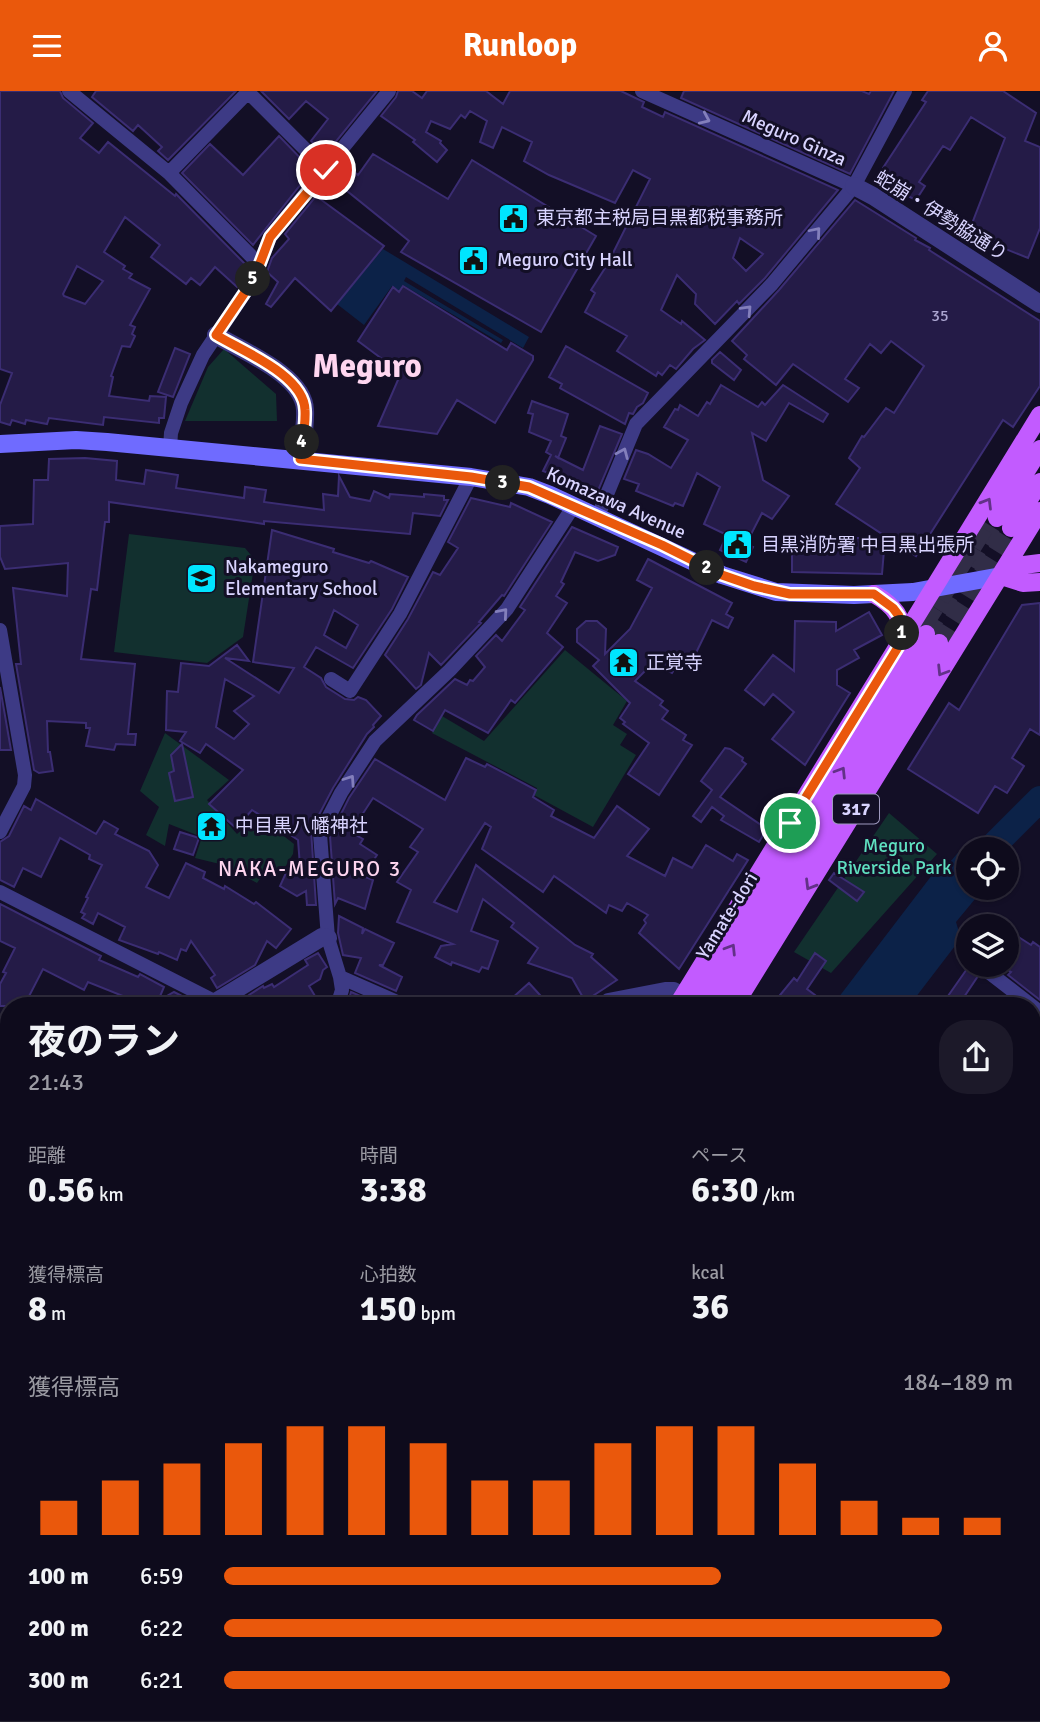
<!DOCTYPE html>
<html lang="ja">
<meta charset="utf-8">
<style>
:root{--surface:#0e0b1c;--page:#1c1929;--text:#f1f3f6;--muted:#9b9ba3;--line:#2e2b3b;--accent:#ea580c}
body{margin:0;font-family:Signika,"Noto Sans JP",sans-serif;background:var(--page);color:var(--text);height:100vh;display:flex;flex-direction:column;font-size:26px;white-space:nowrap}
*{box-sizing:border-box;margin:0}
p{font-size:23px;color:var(--muted)}
.icon{flex:none;width:38px;height:38px;fill:none;stroke:currentColor;stroke-width:2;stroke-linecap:round;stroke-linejoin:round}
.map{position:relative;flex:1;overflow:hidden}
.details{position:absolute;left:0px;top:906px;width:1041px;height:724px;display:flex;flex-direction:column;background:var(--surface);border-radius:28px 28px 0 0;box-shadow:0 2px 5px #0004,0 0 0 2px var(--line)}
.details>*{flex:none}
.fabs{position:absolute;left:956px;top:746px;display:grid;gap:14px}
.fabs a{display:grid;place-items:center;width:63px;height:63px;border-radius:50%;background:var(--surface);box-shadow:0 2px 5px #0004,0 0 0 2px var(--line);font-size:35px}
.pin{position:absolute;display:grid;place-items:center;width:60px;height:60px;color:#fff;margin:-30px;border:4px solid #fff;border-radius:50%;box-shadow:0 2px 7px #0007}
.km{position:absolute;width:35px;height:35px;margin:-18px;border-radius:50%;background:#222;color:#fff;font-size:19px;line-height:35px;text-align:center}
.round{display:grid;place-items:center;flex:none;width:74px;height:74px;border-radius:28px;background:var(--page)}
.summary{display:flex;align-items:center;justify-content:space-between;height:119px;padding:0 28px}
h1{font-size:38px;font-weight:700;line-height:52px}
.figures{display:grid;grid-template-columns:repeat(3,1fr);gap:10px;height:119px;padding:7px 28px}
.figures div{display:grid;align-content:center}
.figures b{font-size:35px;font-weight:700}
.figures small{font-size:19px;font-weight:400}
.figures p{font-size:19px}
.chart{height:196px;padding:14px 28px}
.chart p{display:flex;justify-content:space-between}
.chart svg{width:100%;height:126px;margin-top:7px;stroke:var(--accent);stroke-width:6}
ul{padding:0 28px;list-style:none;font-size:23px}
li{display:grid;grid-template-columns:112px 84px 1fr;align-items:center;height:52px}
li i{height:18px;border-radius:9px;background:var(--accent)}
header{display:flex;justify-content:space-between;align-items:center;height:91px;padding:0 28px;background:var(--accent);color:#fff;font-size:32px;font-weight:700}
.map>svg:first-child{display:block}
.green{fill:#12302f}
.water{fill:#0c2248}
.lines{fill:none;stroke-linecap:round;stroke-linejoin:round}
.river{stroke:#0c2248;stroke-width:26}
.building{fill:#241b47;stroke:#3b2d73;stroke-width:2;fill-rule:evenodd}
.primary-tunnel{stroke:#312d47;stroke-width:18;stroke-dasharray:18 9;stroke-linecap:butt}
.motorway-tunnel{stroke:#312d47;stroke-width:21;stroke-dasharray:21 10;stroke-linecap:butt}
.minor{stroke:#3d3a85;stroke-width:14}
.tertiary{stroke:#3d3a85;stroke-width:18}
.secondary{stroke:#6f6bff;stroke-width:18}
.primary{stroke:#c25bff;stroke-width:18}
.oneway{stroke:#837fbc}
.oneway2{stroke:#623188}
.route-casing{stroke:#fff;stroke-width:14}
.route{stroke:#ea580c;stroke-width:9}
.labels{text-anchor:middle;dominant-baseline:central;stroke-width:6;stroke-linejoin:round;paint-order:stroke}
.number-label{font-size:16px;fill:#aca6d1}
.shield{fill:#130f26;stroke:#9e99be;stroke-width:2}
.shield-label{font-size:18px;font-weight:bold;fill:#d9d4ff}
.street-label{font-size:19px;fill:#d9d4ff;stroke:#130f26}
.poi-label{font-size:19px;fill:#d9d4ff;stroke:#130f26;text-anchor:start}
.park-label{font-size:19px;fill:#5fe0c0;stroke:#130f26}
.neighbourhood-label{font-size:21px;letter-spacing:2px;fill:#ffd6f0;stroke:#130f26}
.town-label{font-size:33px;font-weight:bold;fill:#ffd6f0;stroke:#130f26}
</style>
<header><svg class="icon" aria-label="menu" viewBox="0 0 24 24"><path d="M4 6h16M4 12h16M4 18h16"/></svg>Runloop<svg class="icon" aria-label="person" viewBox="0 0 24 24"><circle cx="12" cy="8" r="4"/><path d="M4 21q1-7 8-7t8 7"/></svg></header>
<div class="map">
<svg width="1040" height="1631" viewBox="0 0 1040 1631">
<rect width="100%" height="100%" fill="#130f26"/>
<path class="green" d="M224 258 276 303 277 330H185L208 276Z
M129 443 245 457 255 469 243 546 207 572 114 561Z
M565 559 627 610 613 634 627 643 620 654 636 664 593 736 534 704 537 697 432 642 442 625 484 650Z
M165 642 229 689 207 709 237 743 258 725 294 753 293 763 282 781 264 782 257 792 224 774 195 767 202 746 169 733 165 755 146 744 159 716 140 700Z
M889 722 937 763 831 882 794 861Z
M1032 1418 1040 1420V1521L1033 1549Z
M815 1622H1013L1011 1631H813Z"/>
<path class="water" d="M383 158 529 246 523 257 406 186 404 190 503 249 501 252 403 194 399 200 392 195 364 234 337 213Z
M963 756 968 760V796H985L956 831 959 841 958 851 909 915H832L945 767 950 771Z
M495 1622H551L547 1631H491Z"/>
<g class="lines">
<path class="river" d="M990 758 1040 708"/>
</g>
<path class="building" d="M0 0H60L63 7 93 32 80 47 99 62 108 51 175 105 176 103 248 176 237 196 215 176 200 194 191 187 186 193 151 166 160 154 125 126 104 161 125 175 123 178 132 183 129 187 150 198 130 234 135 236 132 243 135 245 130 256 122 255 111 285 113 286 109 305 149 310 150 305 166 306 164 327H159V332L104 326 103 334 49 327 47 333 26 329 25 333 12 329 10 334 0 331V314L12 282 0 278ZM77 175 103 190 85 213 64 205 63 203Z
M96 0H236L168 69 158 60 162 56 138 34 133 40 92 6Z
M261 0H377L325 64 311 50 328 28 306 10 289 28Z
M398 0H412L422 7 427 0H486L503 13 510 0H621L644 11 642 16 663 26 665 21 838 99 765 187 739 213 737 210 715 233 695 213 696 203 677 184 661 219 681 233 682 230 705 249 693 258 676 278 670 274 662 284 658 281 656 285 617 260 627 245 585 221 595 202 591 199 607 174 650 88 633 79 615 112 549 84 524 70 532 51 502 36 493 57 480 51 487 30 470 20 465 27 461 24 450 38 431 30 426 41 441 50 440 52 447 59 437 71 413 51 415 49 381 25 396 6ZM740 147 763 163 746 180 733 167Z
M684 0H862L869 3 871 0H894L850 83 681 7Z
M928 0H1003L1036 22 1025 50 1040 56V137L1028 167 968 143 1005 47 971 26 950 59 943 55 919 91 925 95 916 109 897 100 898 97 886 90 889 85 881 80 926 11 922 9Z
M279 45 312 79 253 154 182 82 210 53 243 84Z
M373 63 448 108 472 69 596 145 541 241 401 161 409 150 331 87 343 72 358 84Z
M316 105 384 155 331 220 295 187 271 216 266 213 278 191 267 181 272 167 289 148 285 143Z
M855 109 916 147 915 149 930 157 929 159 1040 230V295L1013 336 1003 329 916 465 836 413 860 377 849 367 862 345 864 346 886 317 894 322 924 275 891 250 881 262 870 253 845 288 859 297 848 311 793 273 776 294 744 268 747 264 732 250 779 199Z
M403 195 507 259 511 252 533 265V269L495 332 457 309 437 343 378 335 401 282 358 250 393 196 399 201Z
M566 255 648 302 643 312 637 316 633 323 629 322 625 333 560 297 562 293 549 286Z
M175 257 190 263 173 306 158 301Z
M720 261 741 279 734 289 712 272V269Z
M721 294 758 316 762 311 765 314 783 294 828 323 823 331 789 312 766 350 752 342 763 389 789 405 772 428 762 422 746 453 753 456 746 471 720 459 727 444 704 433 720 396 697 382 683 415 675 412 673 415 636 400 639 393 624 388 636 359 648 363 671 377 688 349 664 336 675 318 678 319 680 314 698 325 707 311 710 313Z
M532 310 568 323 561 345 566 347 558 367 555 365 583 379 600 335 622 343 597 402 543 380 551 364 546 361 551 350 529 341 533 323 528 322Z
M85 367 117 370 116 389 144 393 146 379 178 384 176 397 244 407 245 396 266 399 264 411 324 419 323 403 338 405 339 385 350 406 370 410 374 400 389 407 390 403 424 406V403L444 405V409H448L440 425 413 422 410 443 264 430V433L109 411V431H105L97 499 91 498 81 568 135 573 128 643H136L135 654 116 653 114 659 86 655 90 637H86V632L47 630 48 661H50L53 680 39 682 34 679 16 573H21L13 497 67 505 68 472 5 478 0 466V435L33 433 34 389H48L49 368Z
M471 407 510 416 511 412 552 431 504 505 502 504 479 531 481 532 441 574 429 562 421 594 416 598 385 564 408 528 433 481 440 484 458 457 448 451Z
M572 436 618 456 615 464 598 470 575 461 561 491 564 493 556 505 567 512 547 542 563 556 515 612 511 609 488 642 445 619 433 640 414 629 417 624 455 588 467 594 470 589 473 590 485 576 476 565 496 544 502 550 525 519 520 516Z
M272 439 334 458 333 461 369 472 371 470 408 486 392 518 353 577 316 556 304 576 321 587 326 596 345 608 354 609 358 606 366 609 381 625 373 634 374 636 367 643 333 697 311 739 316 814H307L306 800 297 805 280 795 290 773 300 775 298 749 252 719 236 737 209 713 243 679 206 653 200 662 180 650 186 641 166 639 167 600 178 601 181 572 209 575 237 554 249 570 225 567 279 602 294 577 253 571ZM334 519 358 534 346 557 324 544ZM225 588 254 605 234 620 249 633 234 648 216 636Z
M801 447H885L882 483 792 481V463Z
M648 468 732 512 726 523 733 527 728 537 712 529 692 570 683 565 672 582 653 572 635 590 663 610 660 614 668 620 662 628 686 644 683 649 692 654 659 704 628 683 649 652 623 633 625 631 620 627 630 612 593 575 599 569 577 551V538L586 530H597L606 538 605 563 630 538 652 497 637 489Z
M1040 512V644L1030 638 1012 667 1024 675 1007 702 995 695 978 722 908 678 949 612 959 619 1022 514Z
M869 521 882 544 854 559 859 567 837 579V594L850 602 805 674 772 648 794 621 773 603 764 614 745 599 773 564 794 580 795 530 836 531V540Z
M0 596 11 659H0Z
M182 653 193 706 175 710 169 682 174 680 171 664Z
M725 657 730 658 743 667 742 670 746 673 720 706 767 738 759 751 721 729 724 725 712 716 701 731 693 725 712 699 701 690Z
M466 667 485 676 487 673 536 699 533 706 554 719 551 725 594 747 617 715 649 738 627 765 665 785 673 767 692 777 706 754 733 770 737 763 748 769 679 878 639 842 646 832 644 829 648 824 627 812 622 820 609 814 606 822 554 785 543 801 482 758 491 736 485 732 434 811 457 821 476 774 575 854 593 863 591 866 617 889 585 910 572 887 528 872 538 857 511 836 514 832 483 808 471 840 498 850 488 878 482 876 479 881 452 871 451 874 435 866 441 855 453 853 397 831 411 799 397 791 418 761 410 756 423 738 373 707 358 730 362 732 356 744 363 748 360 753 377 764 363 785 373 789 365 818 338 807 335 813 330 745 349 707 375 668 445 709Z
M36 708 96 743 104 730 118 738 115 743 149 760 158 774 146 796 169 807 186 772 205 781 203 787 224 798 225 795 254 813 256 811 291 838 276 857 267 850 255 874 217 897 211 887 215 884 191 850 186 860 181 858 177 869 159 861 158 863 119 849 125 836 98 822 93 833 82 827 85 823 81 821 88 807 86 806 102 774 89 768 90 764 60 747 41 786 23 777 14 796 0 789V751L9 745 24 715 31 719Z
M180 741 199 747 193 764 174 758Z
M834 782 864 801 857 810 829 789Z
M0 813 101 865 99 869 138 886 140 883 164 896 158 910 174 901 186 907 191 915H125L128 907 88 891 84 899 43 878 24 915H0V893L6 882 3 881 15 857 0 850Z
M339 825 363 837 362 843 365 838 394 852 383 874H379L402 886 396 900 355 882 361 867 343 864 338 842Z
M1006 838 1031 854 1033 851 1040 856V909L1008 884 1011 881 1006 878Z
M318 862 327 876 323 879 320 888 309 895 321 915H256L249 904 263 895 264 897 272 893 274 896 308 874 305 869Z
M815 862 826 870 807 898 815 904 808 915H771L794 887 797 890Z
M969 875 978 885 958 915H941Z
M529 892 550 915H517L511 908Z
M351 901 383 915H347Z"/>
<g class="lines">
<path class="primary-tunnel" d="M926 543 997 427
M939 552 1011 437"/>
<path class="motorway-tunnel" d="M906 560 1004 403
M221 1631 227 1622
M268 1631 274 1622"/>
<path class="minor" d="M69 0 169 82 259 173
M247 0 326 79
M642 0 854 95
M169 82 249 0
M170 357 171 342 181 312 203 264 254 188 270 146 389 0
M598 425 636 333 772 193 854 95 905 0
M0 539 25 684 24 695 0 741
M331 588 350 600 400 523 471 386
M0 801 216 911 219 915
M978 873 1040 921
M340 886 328 847 320 743 341 702 375 650 450 579 507 518 573 416
M337 915 342 899 340 886 406 915
M601 915 608 909 665 898H674L684 903
M1032 941H1040
M0 952 9 956
M0 1030 9 1044
M1032 1116 1040 1119
M0 1320 9 1310
M0 1353 9 1359
M0 1505 9 1530
M0 1601 7 1585 9 1573
M300 1622 305 1631
M399 1631 405 1622"/>
<path class="tertiary" d="M854 95 873 105 1040 213
M216 244C242 260 304 284 305 319 306 335 302 352 300 368
M209 915 322 846 328 847
M0 1028 9 1026
M0 1297 9 1304
M1032 1398 1040 1401"/>
<path class="secondary" d="M0 353 76 349 107 351 471 386 529 396 550 404 722 484 776 501 854 504 913 501 1001 485"/>
<path class="primary" d="M997 427 1040 358
M1011 437 1040 391
M1001 485 1024 474 1040 472
M1001 485 1023 492 1040 491
M874 503C893 514 906 527 900 550
M677 915 1040 324
M695 915 926 543
M716 915 939 552
M734 915 1040 420
M232 1631 238 1622
M256 1631 262 1622"/>
</g>
<defs><path id="oneway-chevron" d="M-2-3.5L2.5 0L-2 3.5" fill="none" stroke-width="1.6" stroke-linecap="round" stroke-linejoin="round" transform="scale(1.75)"/></defs>
<g class="oneway">
<use href="#oneway-chevron" transform="translate(705 28) rotate(24)"/>
<use href="#oneway-chevron" transform="translate(816 141) rotate(-50)"/>
<use href="#oneway-chevron" transform="translate(747 219) rotate(-47)"/>
<use href="#oneway-chevron" transform="translate(623 362) rotate(-67)"/>
<use href="#oneway-chevron" transform="translate(503 522) rotate(-49)"/>
<use href="#oneway-chevron" transform="translate(350 689) rotate(-56)"/>
</g>
<g class="oneway2">
<use href="#oneway-chevron" transform="translate(987 412) rotate(-59)"/>
<use href="#oneway-chevron" transform="translate(942 580) rotate(122)"/>
<use href="#oneway-chevron" transform="translate(841 681) rotate(-58)"/>
<use href="#oneway-chevron" transform="translate(810 794) rotate(121)"/>
<use href="#oneway-chevron" transform="translate(731 858) rotate(-58)"/>
</g>
<g class="lines">
<defs>
<path id="route" d="M326 79 270 146 254 188 216 244C242 260 304 284 305 319 306 335 302 352 300 368L471 386 529 396 662 454 722 484 754 495 790 503H874L893 517 899 525 902 542 900 553 790 732"/>
</defs>
<use href="#route" class="route-casing"/>
<use href="#route" class="route"/>
</g>
<defs>
<symbol id="civic-square" viewBox="-11 -11 22 22"><rect x="-9" y="-9" width="18" height="18" rx="4" fill="#00e5ff" stroke="#130f26"/><path d="M-.6-6.5H3V-4.5H.6V-3L4-1V1h2V6H-6V1h2V-1L-.6-3ZM-1.2 2.5V6h2.4V2.5Z" fill="#111"/></symbol>
<symbol id="school-square" viewBox="-11 -11 22 22"><rect x="-9" y="-9" width="18" height="18" rx="4" fill="#00e5ff" stroke="#130f26"/><path d="M0-5L7-2L0 1L-7-2ZM-4 1L0 2.5L4 1V4Q0 6-4 4Z" fill="#111"/></symbol>
<symbol id="temple-square" viewBox="-11 -11 22 22"><rect x="-9" y="-9" width="18" height="18" rx="4" fill="#00e5ff" stroke="#130f26"/><path d="M0-6L5-2H3V0L6.5 2.5H4V6H1.5V3h-3V6H-4V2.5H-6.5L-3 0V-2H-5Z" fill="#111"/></symbol>
</defs>
<g fill-rule="evenodd">
<use href="#civic-square" x="496" y="110" width="35" height="35"/>
<use href="#civic-square" x="456" y="152" width="35" height="35"/>
<use href="#civic-square" x="720" y="436" width="35" height="35"/>
<use href="#school-square" x="184" y="470" width="35" height="35"/>
<use href="#temple-square" x="606" y="554" width="35" height="35"/>
<use href="#temple-square" x="194" y="718" width="35" height="35"/>
</g>
<g class="labels">
<g class="number-label">
<text x="940" y="225">35</text>
</g>
<rect class="shield" x="833" y="703.5" width="46" height="29" rx="5"/>
<g class="shield-label">
<text x="856" y="718">317</text>
</g>
<g class="street-label">
<text transform="translate(794 47) rotate(24)">Meguro Ginza</text>
<text transform="translate(941 125) rotate(32)">蛇崩・伊勢脇通り</text>
<text transform="translate(616 412) rotate(24)">Komazawa Avenue</text>
<text transform="translate(727 825) rotate(-58)">Yamate-dori</text>
</g>
<g class="poi-label">
<text x="536" y="127">東京都主税局目黒都税事務所</text>
<text x="497" y="169">Meguro City Hall</text>
<text x="761" y="454">目黒消防署 中目黒出張所</text>
<text x="225" y="476">Nakameguro<tspan x="225" dy="22">Elementary School</tspan></text>
<text x="646" y="572">正覚寺</text>
<text x="235" y="735">中目黒八幡神社</text>
</g>
<g class="park-label">
<text x="894" y="755">Meguro<tspan x="894" dy="22">Riverside Park</tspan></text>
</g>
<g class="neighbourhood-label">
<text x="310" y="778">NAKA-MEGURO 3</text>
</g>
<g class="town-label">
<text x="367" y="275">Meguro</text>
</g>
</g>
</svg>
<div class="fabs">
<a><svg class="icon" aria-label="locate" viewBox="0 0 24 24"><circle cx="12" cy="12" r="6"/><path d="M12 2v4M12 18v4M2 12h4M18 12h4"/></svg></a>
<a><svg class="icon" aria-label="layers" viewBox="0 0 24 24"><path d="M12 4l9 5-9 5-9-5zM3 14l9 5 9-5"/></svg></a>
</div>
<div class="pin" style="left:790px;top:732px;background:#1e9e55"><svg class="icon" aria-label="arrive" viewBox="0 0 24 24"><path d="M6 21V4h12l-3 4 3 4H6"/></svg></div>
<div class="pin" style="left:326px;top:79px;background:#d93025"><svg class="icon" aria-label="check" viewBox="0 0 24 24"><path d="M5 12l5 5 9-10"/></svg></div>
<b class="km" style="left:902px;top:542px">1</b>
<b class="km" style="left:707px;top:477px">2</b>
<b class="km" style="left:503px;top:392px">3</b>
<b class="km" style="left:302px;top:351px">4</b>
<b class="km" style="left:253px;top:188px">5</b>
<section class="details">
<div class="summary"><div><h1>夜のラン</h1><p>21:43</p></div><a class="round"><svg class="icon" aria-label="share" viewBox="0 0 24 24"><path d="M12 15V3M7 8l5-5 5 5M5 13v7h14v-7"/></svg></a></div>
<div class="figures">
<div><p>距離</p><b>0.56<small> km</small></b></div>
<div><p>時間</p><b>3:38</b></div>
<div><p>ペース</p><b>6:30<small> /km</small></b></div>
</div>
<div class="figures">
<div><p>獲得標高</p><b>8<small> m</small></b></div>
<div><p>心拍数</p><b>150<small> bpm</small></b></div>
<div><p>kcal</p><b>36</b></div>
</div>
<div class="chart"><p><span>獲得標高</span>184–189 m</p>
<svg viewBox="0 0 160 44" preserveAspectRatio="none"><path d="M5 44V32M15 44V25M25 44V19M35 44V12M45 44V6M55 44V6M65 44V12M75 44V25M85 44V25M95 44V12M105 44V6M115 44V6M125 44V19M135 44V32M145 44V38M155 44V38"/></svg>
</div>
<ul>
<li><b>100 m</b>6:59<i style="width:63%"></i></li>
<li><b>200 m</b>6:22<i style="width:91%"></i></li>
<li><b>300 m</b>6:21<i style="width:92%"></i></li>
</ul>
</section>
</div>
